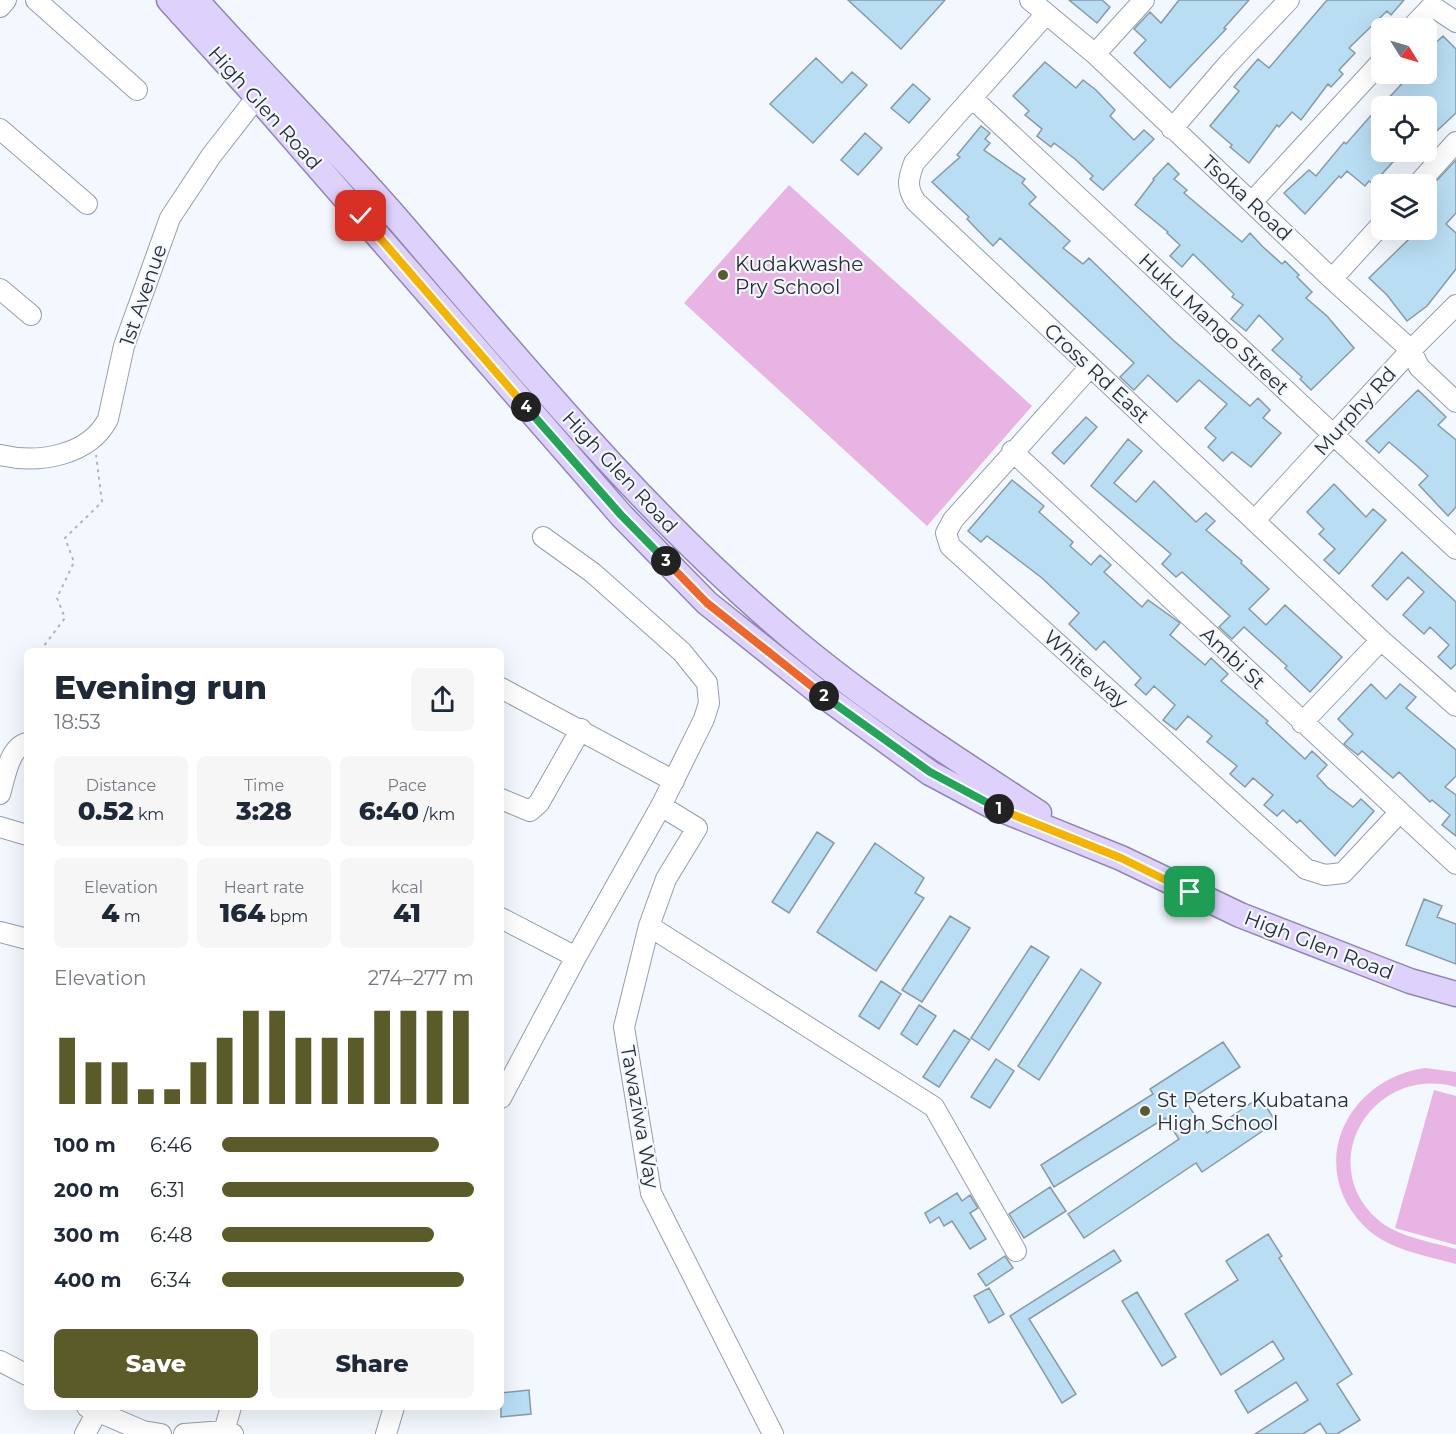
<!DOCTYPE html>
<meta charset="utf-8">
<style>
:root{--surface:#fff;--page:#f6f6f7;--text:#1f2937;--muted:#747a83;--accent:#5a5b28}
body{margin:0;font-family:Montserrat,sans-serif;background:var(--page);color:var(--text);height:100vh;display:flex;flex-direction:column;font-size:22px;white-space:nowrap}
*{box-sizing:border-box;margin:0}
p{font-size:20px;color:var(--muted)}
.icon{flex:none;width:33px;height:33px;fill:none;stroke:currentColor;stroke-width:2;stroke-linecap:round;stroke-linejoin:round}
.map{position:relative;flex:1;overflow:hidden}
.drawer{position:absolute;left:24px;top:648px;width:480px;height:762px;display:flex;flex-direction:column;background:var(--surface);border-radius:9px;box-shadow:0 6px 24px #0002}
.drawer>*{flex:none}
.needle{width:39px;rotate:127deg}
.buttons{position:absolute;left:1371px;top:18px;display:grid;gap:12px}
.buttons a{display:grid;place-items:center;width:66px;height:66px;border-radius:9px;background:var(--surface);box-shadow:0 6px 24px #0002;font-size:30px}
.pin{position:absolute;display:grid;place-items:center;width:51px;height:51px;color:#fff;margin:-26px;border-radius:12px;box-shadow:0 3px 9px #0006}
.km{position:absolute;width:30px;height:30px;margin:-15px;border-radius:50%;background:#222;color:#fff;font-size:16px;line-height:30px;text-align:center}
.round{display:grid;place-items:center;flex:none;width:63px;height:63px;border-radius:9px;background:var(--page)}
.summary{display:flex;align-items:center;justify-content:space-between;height:102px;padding:0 30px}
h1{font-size:33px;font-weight:800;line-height:45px}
.metrics{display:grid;grid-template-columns:repeat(3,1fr);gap:9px;height:102px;padding:6px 30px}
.metrics div{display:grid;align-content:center;border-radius:9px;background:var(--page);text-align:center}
.metrics b{font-size:26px;font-weight:800}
.metrics small{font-size:16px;font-weight:400}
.metrics p{font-size:16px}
.chart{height:168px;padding:12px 30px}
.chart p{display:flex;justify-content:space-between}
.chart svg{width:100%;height:108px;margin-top:6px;stroke:var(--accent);stroke-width:6}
.action{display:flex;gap:12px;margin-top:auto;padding:12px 30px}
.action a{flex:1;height:69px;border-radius:9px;background:var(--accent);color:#fff;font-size:24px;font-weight:800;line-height:69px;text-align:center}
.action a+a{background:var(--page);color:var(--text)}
ul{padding:0 30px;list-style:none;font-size:20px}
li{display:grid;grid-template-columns:96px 72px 1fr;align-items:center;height:45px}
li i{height:15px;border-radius:8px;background:var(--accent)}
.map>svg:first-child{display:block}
.green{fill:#e7b4e3}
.building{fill:#b9ddf3;stroke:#879aa6;stroke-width:1.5}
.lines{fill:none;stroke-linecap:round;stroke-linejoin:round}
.minor-casing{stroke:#959eaf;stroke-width:22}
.major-casing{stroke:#9085b5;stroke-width:27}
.path{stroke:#b0b4bb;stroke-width:2;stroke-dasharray:3 4.5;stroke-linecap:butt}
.minor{stroke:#fff;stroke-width:20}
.major{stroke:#ded2fd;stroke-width:24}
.split-1-casing{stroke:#fff;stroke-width:12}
.split-2-casing{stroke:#fff;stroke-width:12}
.split-3-casing{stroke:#fff;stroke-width:12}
.split-4-casing{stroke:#fff;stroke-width:12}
.split-5-casing{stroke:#fff;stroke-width:12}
.split-1{stroke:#f5b400;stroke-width:8}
.split-2{stroke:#22a559;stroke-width:8}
.split-3{stroke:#f0652b;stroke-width:8}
.split-4{stroke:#22a559;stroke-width:8}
.split-5{stroke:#f5b400;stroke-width:8}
.poi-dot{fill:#5a5b28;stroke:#f3f7fe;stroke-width:2}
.labels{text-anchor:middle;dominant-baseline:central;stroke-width:4.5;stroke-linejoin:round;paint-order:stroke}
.street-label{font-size:20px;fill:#292d34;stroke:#f3f7fe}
.poi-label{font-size:20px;fill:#292d34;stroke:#f3f7fe;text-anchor:start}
</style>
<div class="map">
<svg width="1456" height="1434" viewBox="0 0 1456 1434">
<rect width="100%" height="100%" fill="#f3f7fe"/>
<path class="green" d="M789 185 1032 406 927 526 684 303Z
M1425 1068 1456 1072V1087C1371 1063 1311 1168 1382 1223 1403 1238 1432 1242 1456 1249V1264C1424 1255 1388 1250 1364 1226 1305 1166 1347 1079 1425 1068Z
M1434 1090 1456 1096V1245L1395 1228Z"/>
<path class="building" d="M848 0H945L901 49Z
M1069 0H1102L1110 7 1097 23Z
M1179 0H1249L1224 28 1226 29 1170 88 1134 53 1146 40 1134 29 1150 12 1161 23Z
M1327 0H1404L1391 15 1387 11 1349 48 1355 53 1339 70 1343 74 1331 87 1328 84 1301 120 1292 112 1279 127 1277 125 1249 163 1230 147 1232 145 1210 126 1239 91 1234 87 1258 59 1269 68Z
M1443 36 1456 49V113L1426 141V106H1382V152H1402L1382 174 1394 184H1382V191L1369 181 1365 186 1347 171 1341 178 1339 176 1305 214 1284 193 1309 170 1316 176 1344 142 1346 144 1382 103V105L1411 74H1426V52Z
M816 58 842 83 852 72 867 85 813 143 770 104Z
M1045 62 1076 88 1083 80 1096 90 1115 110 1110 116 1134 140 1144 130 1154 139 1103 190 1090 179 1093 176 1075 159 1054 143 1051 147 1037 136 1042 129 1025 115 1029 111 1013 96Z
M913 84 930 99 909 123 891 108Z
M981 126 990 133 985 139 990 143 984 150 1025 179 1022 183 1036 197 1029 204 1070 241 1063 248 1083 264 1089 258 1173 340 1250 406 1258 398 1270 410 1263 418 1281 433 1251 467 1232 452 1223 461 1208 447 1216 438 1205 428 1227 404 1199 380 1177 402 1148 375 1134 390 1120 377 1134 363 1000 238 993 246 967 219 969 217 932 182 960 157 957 155Z
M865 133 882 148 858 175 841 160Z
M1456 160V213L1446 224 1456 233V269L1427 306 1407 321 1387 295 1369 278 1409 239 1406 237 1413 230H1426V192Z
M1168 163 1179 174 1174 179 1187 190 1184 193 1242 242 1250 233 1262 246 1282 264 1285 261 1299 275 1297 277 1312 292 1306 298 1327 316 1354 348 1311 390 1300 379 1302 377 1272 350 1283 339 1259 315 1246 331 1231 319 1243 305 1232 297 1234 294 1193 254 1182 267 1170 256 1180 245 1167 233 1168 232 1135 205 1154 180 1153 179Z
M1418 390 1446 417 1438 425 1456 440V507L1448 516 1419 485 1428 476 1416 465 1389 442 1379 453 1366 441Z
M1086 417 1097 427 1064 464 1052 453Z
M1128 439 1142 451 1114 483 1136 502 1154 481 1196 522 1206 513 1215 521 1206 530 1242 561 1241 563 1269 589 1249 609 1266 625 1285 605 1342 657 1310 692 1285 668 1287 666 1244 627 1232 639 1219 627 1230 616 1182 572 1176 577 1162 564 1171 554 1091 486Z
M1012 480 1044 506 1039 512 1073 542 1070 546 1091 565 1100 555 1111 565 1104 572 1142 607 1148 600 1180 623 1170 635 1205 665 1211 658 1228 674 1221 681 1268 721 1266 723 1305 759 1312 751 1327 765 1317 776 1327 787 1353 807 1361 799 1374 811 1335 856 1300 820 1297 823 1283 810 1277 816 1264 805 1273 795 1253 778 1245 787 1230 774 1237 766 1207 742 1212 736 1188 716 1176 730 1163 720 1175 705 1154 686 1146 695 1135 685 1141 678 1104 641 1096 650 1069 624 1079 613 1042 578 987 536 981 542 968 531Z
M1334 484 1366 517 1373 509 1386 520 1339 574 1324 560 1335 549 1319 534 1324 529 1307 512Z
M1402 552 1456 602V664L1451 669 1438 657 1449 645 1430 627 1424 634 1403 615 1424 592 1408 577 1387 600 1372 586Z
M1371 684 1386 699 1400 684 1416 697 1406 708 1456 750V776L1445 787 1456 795V836L1442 825 1450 815 1432 800 1430 802 1399 772 1393 778 1362 751 1358 755 1344 744 1353 734 1338 719Z
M817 832 834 843 789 913 772 902Z
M875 843 924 878 915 893 924 898 876 971 817 932Z
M1424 899 1442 906 1437 917 1456 924V964L1406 945Z
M950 916 970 928 922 1002 902 990Z
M1031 946 1049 957 989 1050 971 1038Z
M1081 969 1101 983 1039 1080 1018 1066Z
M881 981 901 994 879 1029 859 1016Z
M919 1005 936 1016 917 1045 901 1034Z
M954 1030 970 1040 939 1087 923 1077Z
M1223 1042 1240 1067 1186 1102 1207 1133 1260 1097 1276 1122 1202 1172 1196 1163 1084 1238 1068 1214 1179 1139 1165 1118 1054 1187 1041 1165 1153 1094 1150 1089Z
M996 1059 1014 1071 990 1108 971 1097Z
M1050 1187 1066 1211 1024 1238 1009 1214Z
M957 1193 962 1201 970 1195 978 1208 970 1213 986 1239 970 1249 952 1221 944 1226 939 1217 930 1223 925 1213Z
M1268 1234 1282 1256 1279 1258 1352 1374 1337 1384 1360 1420 1337 1434H1327L1320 1423 1303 1434H1255L1308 1400 1296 1382 1248 1413 1235 1391 1284 1359 1273 1341 1221 1375 1185 1314 1238 1280 1226 1261Z
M1114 1250 1121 1261 1029 1319 1076 1394 1062 1403 1010 1316Z
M1005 1256 1013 1268 986 1286 978 1274Z
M989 1288 1004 1314 989 1323 974 1296Z
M1137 1292 1176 1357 1162 1366 1122 1301Z
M529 1390 531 1414 501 1417V1393Z"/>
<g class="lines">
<defs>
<path id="minor" d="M36 0 137 90
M1030 0 1095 54 1332 279 1411 350 1419 367 1456 402
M0 7 6 0
M1046 14 914 163C908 179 906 188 916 202L1381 640 1456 706
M1411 28 1432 6 1456 22
M1095 54 1144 0
M972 98 1456 549
M0 129 87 204
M1172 129 1228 64 1289 0
M1418 184 1456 142
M1252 202 1382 61
M1332 279 1382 224
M0 289 31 315
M1090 367 953 520 946 533 950 546 1306 869 1325 875 1343 873 1399 813
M1012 451 1456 864
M0 455C38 464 89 456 108 419L124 346 170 218 211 156 257 97 266 89
M1255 520 1411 350 1456 305
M501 688 674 781
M1302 723 1381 640
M0 794C5 778 9 747 27 743
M501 799 530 811 539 803 581 729
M661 806 697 828 666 879 649 926 624 1027 651 1193 773 1434
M0 827 27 835
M501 918 576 957
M649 926 934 1107 1016 1251
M0 932 27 939
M501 1098 576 957 661 806 704 719 709 703 707 683 682 652 593 573 543 537
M0 1361 27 1375
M87 1407 143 1431 161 1434
M224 1431 231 1407
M85 1434 97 1412
M184 1434 224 1431 233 1434
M386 1434 394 1407"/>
<path id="major" d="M169 0 257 97 621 515 707 603 816 690 930 773 990 805 1121 858 1240 915 1410 981 1456 994
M196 0C263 75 334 146 400 222 525 367 646 516 793 639 870 704 955 758 1039 813"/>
</defs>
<use href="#minor" class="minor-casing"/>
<use href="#major" class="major-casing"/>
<path class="path" d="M40 651 65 618 57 598 74 562 65 538 102 502 96 455"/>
<use href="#minor" class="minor"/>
<use href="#major" class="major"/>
</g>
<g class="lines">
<defs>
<path id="split-1" d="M999 809 1121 858 1190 892"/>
<path id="split-2" d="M824 696 930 772 999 809"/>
<path id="split-3" d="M666 561 707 603 824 696"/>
<path id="split-4" d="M526 407 621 515 666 561"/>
<path id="split-5" d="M361 216 526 407"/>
</defs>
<use href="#split-1" class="split-1-casing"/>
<use href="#split-2" class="split-2-casing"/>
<use href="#split-3" class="split-3-casing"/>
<use href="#split-4" class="split-4-casing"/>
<use href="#split-5" class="split-5-casing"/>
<use href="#split-1" class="split-1"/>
<use href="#split-2" class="split-2"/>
<use href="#split-3" class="split-3"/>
<use href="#split-4" class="split-4"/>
<use href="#split-5" class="split-5"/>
</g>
<g class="poi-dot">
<circle cx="723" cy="275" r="6"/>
<circle cx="1145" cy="1111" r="6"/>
</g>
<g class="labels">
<g class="street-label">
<text transform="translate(265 108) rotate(48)">High Glen Road</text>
<text transform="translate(1247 198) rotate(43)">Tsoka Road</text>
<text transform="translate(143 295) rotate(-71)">1st Avenue</text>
<text transform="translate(1214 324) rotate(43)">Huku Mango Street</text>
<text transform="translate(1097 373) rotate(43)">Cross Rd East</text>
<text transform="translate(1355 411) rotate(-48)">Murphy Rd</text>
<text transform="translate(620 472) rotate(47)">High Glen Road</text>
<text transform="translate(1233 658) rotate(43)">Ambi St</text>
<text transform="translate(1086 669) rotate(42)">White way</text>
<text transform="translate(1319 945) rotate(21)">High Glen Road</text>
<text transform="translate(640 1117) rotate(80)">Tawaziwa Way</text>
</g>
<g class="poi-label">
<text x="735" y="264">Kudakwashe<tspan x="735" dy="23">Pry School</tspan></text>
<text x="1157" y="1100">St Peters Kubatana<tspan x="1157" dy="23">High School</tspan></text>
</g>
</g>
</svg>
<div class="buttons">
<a><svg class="needle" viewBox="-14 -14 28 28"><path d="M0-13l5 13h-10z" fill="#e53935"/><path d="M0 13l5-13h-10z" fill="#747a83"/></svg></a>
<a><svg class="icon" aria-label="locate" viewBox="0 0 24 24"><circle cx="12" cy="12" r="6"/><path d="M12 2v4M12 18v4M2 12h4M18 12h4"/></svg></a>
<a><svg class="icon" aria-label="layers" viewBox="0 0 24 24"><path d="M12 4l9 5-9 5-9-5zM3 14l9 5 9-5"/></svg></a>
</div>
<div class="pin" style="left:1190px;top:892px;background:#1e9e55"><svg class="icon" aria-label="arrive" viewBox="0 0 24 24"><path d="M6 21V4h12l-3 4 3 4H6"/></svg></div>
<div class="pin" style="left:361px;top:216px;background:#d93025"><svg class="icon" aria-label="check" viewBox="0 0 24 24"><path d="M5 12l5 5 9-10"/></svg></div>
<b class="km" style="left:999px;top:809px">1</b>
<b class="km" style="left:824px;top:696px">2</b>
<b class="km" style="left:666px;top:561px">3</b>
<b class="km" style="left:526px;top:407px">4</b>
<section class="drawer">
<div class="summary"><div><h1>Evening run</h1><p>18:53</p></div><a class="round"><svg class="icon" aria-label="share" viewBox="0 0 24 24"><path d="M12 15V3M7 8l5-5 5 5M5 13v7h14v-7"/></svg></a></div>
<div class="metrics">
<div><p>Distance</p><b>0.52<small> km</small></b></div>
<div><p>Time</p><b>3:28</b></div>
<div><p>Pace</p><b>6:40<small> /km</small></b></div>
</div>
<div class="metrics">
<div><p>Elevation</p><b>4<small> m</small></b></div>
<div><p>Heart rate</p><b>164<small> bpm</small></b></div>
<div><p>kcal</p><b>41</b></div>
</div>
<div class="chart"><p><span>Elevation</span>274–277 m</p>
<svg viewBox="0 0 160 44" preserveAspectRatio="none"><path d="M5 44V17M15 44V27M25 44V27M35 44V38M45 44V38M55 44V27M65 44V17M75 44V6M85 44V6M95 44V17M105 44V17M115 44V17M125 44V6M135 44V6M145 44V6M155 44V6"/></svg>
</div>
<ul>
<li><b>100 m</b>6:46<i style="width:86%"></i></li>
<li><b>200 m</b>6:31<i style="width:100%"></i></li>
<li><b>300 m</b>6:48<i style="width:84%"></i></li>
<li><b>400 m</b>6:34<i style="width:96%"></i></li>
</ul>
<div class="action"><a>Save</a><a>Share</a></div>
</section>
</div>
